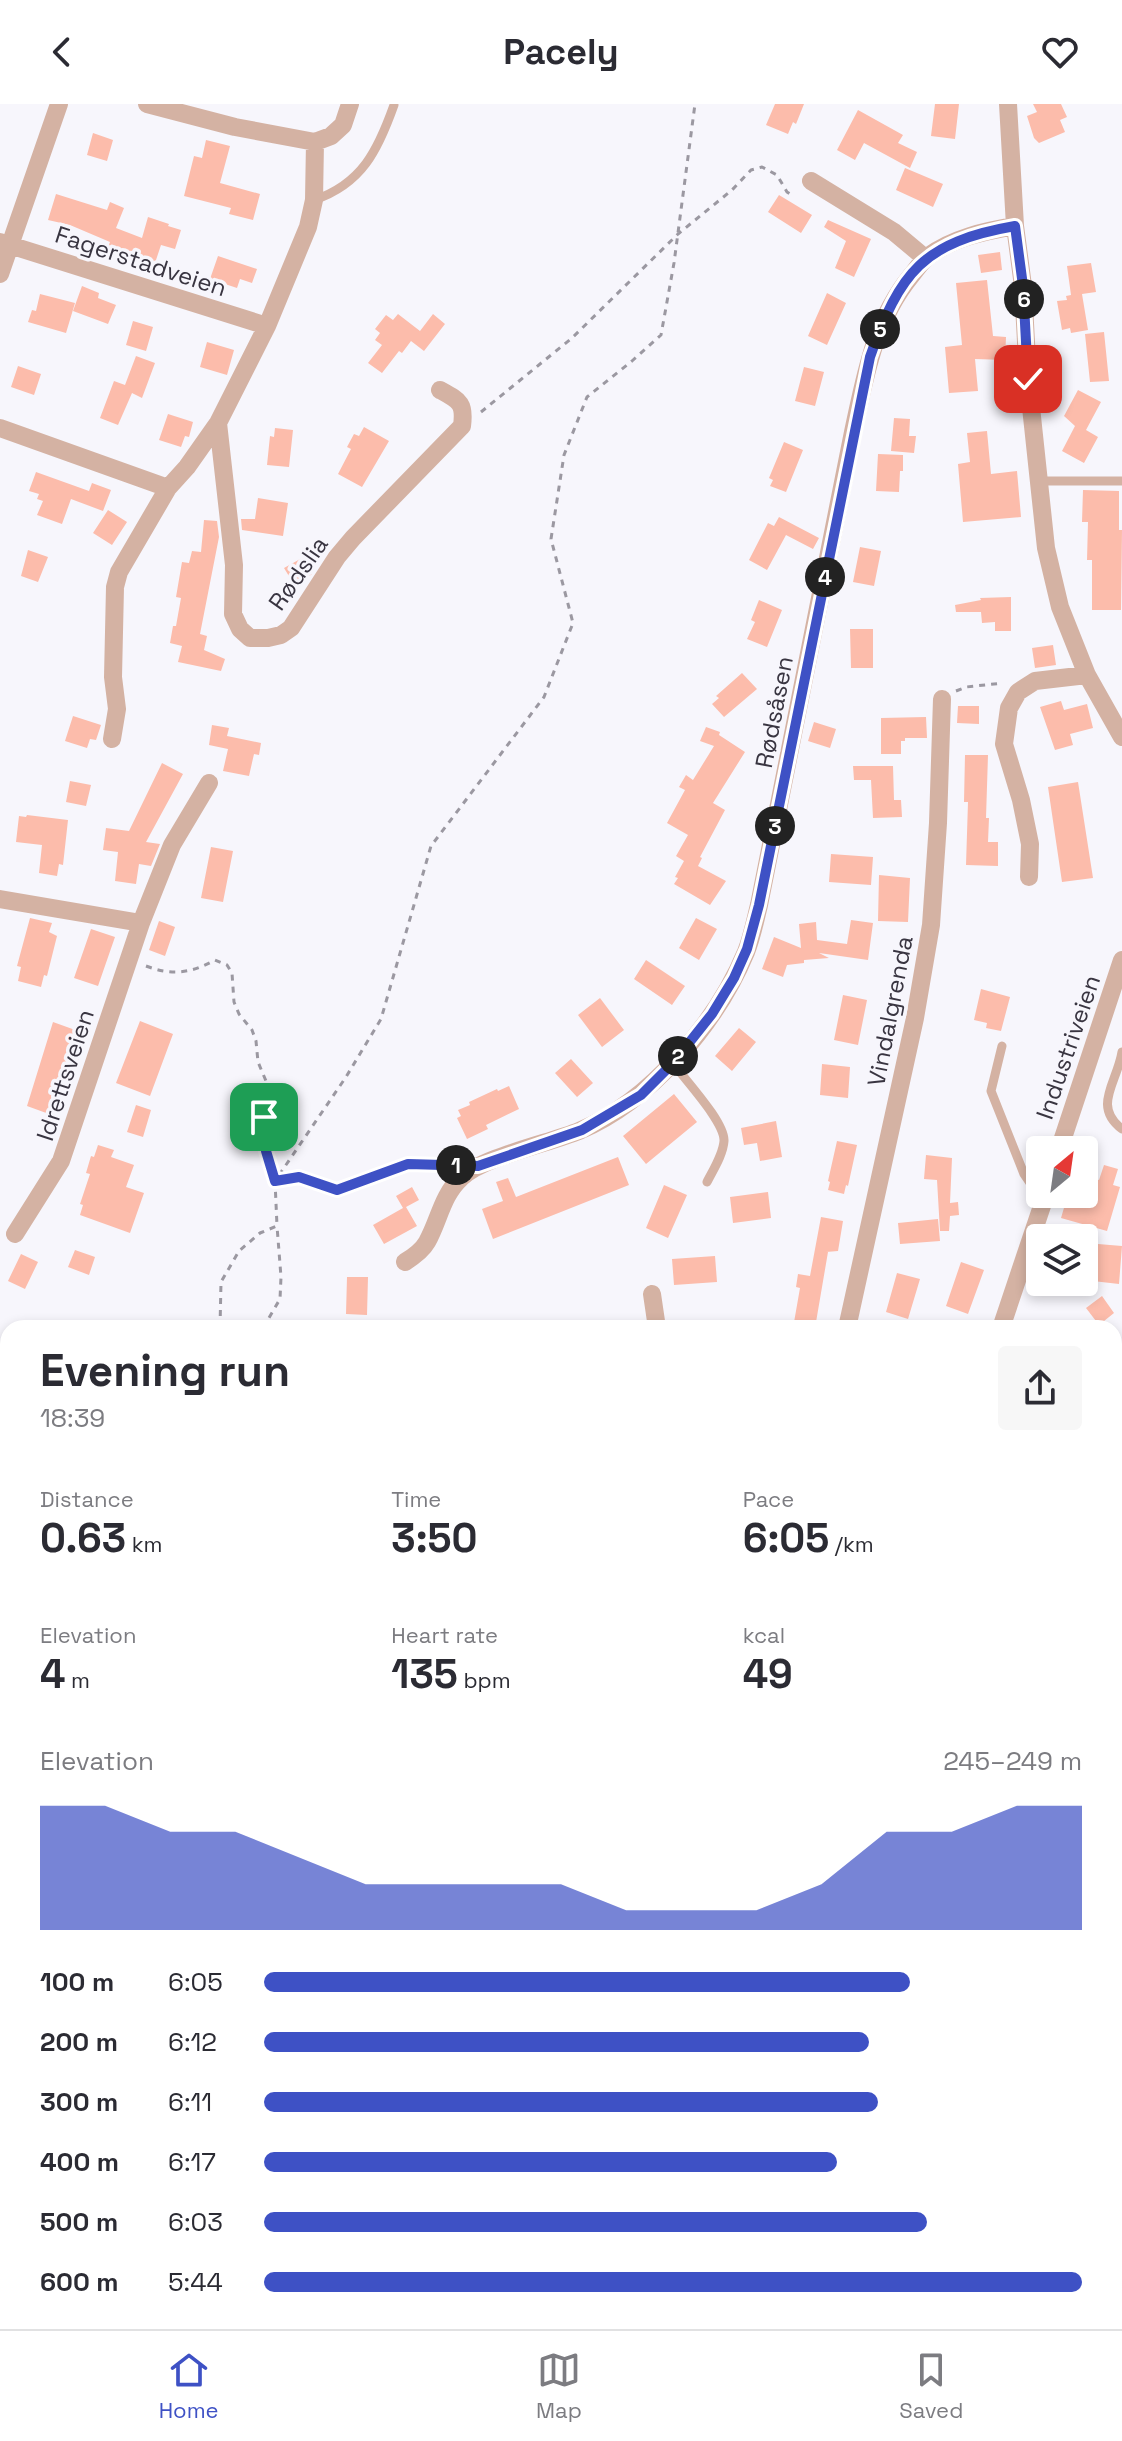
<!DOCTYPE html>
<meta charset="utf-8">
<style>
:root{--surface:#fff;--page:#f7f7f7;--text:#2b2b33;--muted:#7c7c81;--line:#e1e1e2;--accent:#3e51c5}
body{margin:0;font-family:"Space Grotesk",sans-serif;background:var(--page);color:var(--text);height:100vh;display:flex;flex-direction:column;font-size:30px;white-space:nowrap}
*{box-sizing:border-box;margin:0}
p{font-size:26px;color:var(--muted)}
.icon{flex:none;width:44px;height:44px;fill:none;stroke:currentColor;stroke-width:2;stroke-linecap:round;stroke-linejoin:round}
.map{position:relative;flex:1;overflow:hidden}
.details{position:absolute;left:0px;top:1216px;width:1122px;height:1010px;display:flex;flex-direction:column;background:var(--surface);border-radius:24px 24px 0 0;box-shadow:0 4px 12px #0003}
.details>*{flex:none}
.needle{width:52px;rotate:29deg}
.fabs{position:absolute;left:1026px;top:1032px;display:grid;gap:16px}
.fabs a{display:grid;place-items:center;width:72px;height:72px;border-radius:8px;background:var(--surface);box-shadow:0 4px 12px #0003;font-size:40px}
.pin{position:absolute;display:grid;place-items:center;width:68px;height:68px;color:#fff;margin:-34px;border-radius:16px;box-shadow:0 4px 12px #0006}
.km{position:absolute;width:40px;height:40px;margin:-20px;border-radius:50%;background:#222;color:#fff;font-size:22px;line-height:40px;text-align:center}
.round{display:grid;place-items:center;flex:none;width:84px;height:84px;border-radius:8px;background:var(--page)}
.summary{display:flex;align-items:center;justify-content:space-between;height:136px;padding:0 40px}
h1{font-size:44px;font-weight:600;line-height:60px}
.stats{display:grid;grid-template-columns:repeat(3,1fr);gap:12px;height:136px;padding:8px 40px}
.stats div{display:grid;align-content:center}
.stats b{font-size:40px;font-weight:600}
.stats small{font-size:22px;font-weight:400}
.stats p{font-size:22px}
.chart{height:224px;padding:16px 40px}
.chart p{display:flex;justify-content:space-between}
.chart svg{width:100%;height:144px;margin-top:8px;fill:var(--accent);opacity:.7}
ul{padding:0 40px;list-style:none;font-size:26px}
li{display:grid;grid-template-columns:128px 96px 1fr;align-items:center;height:60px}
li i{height:20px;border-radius:10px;background:var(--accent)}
header{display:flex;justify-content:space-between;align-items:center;height:104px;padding:0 40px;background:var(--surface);font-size:36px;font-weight:600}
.menu{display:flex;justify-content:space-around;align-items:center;height:112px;border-top:2px solid var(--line);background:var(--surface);font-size:22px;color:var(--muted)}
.menu a{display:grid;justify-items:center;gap:4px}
.menu .on{color:var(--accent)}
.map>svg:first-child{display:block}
.green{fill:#c6ce92}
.forest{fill:#b3bb71}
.building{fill:#fcbcab}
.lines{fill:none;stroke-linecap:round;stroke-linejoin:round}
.path{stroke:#9b98a1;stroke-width:3;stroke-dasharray:6 6;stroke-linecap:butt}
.lane{stroke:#d4b2a3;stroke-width:9}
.street{stroke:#d4b2a3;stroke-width:18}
.route-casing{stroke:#fff;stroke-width:16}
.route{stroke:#3e51c5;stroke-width:10}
.labels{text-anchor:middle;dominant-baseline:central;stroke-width:7;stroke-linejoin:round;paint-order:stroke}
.street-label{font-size:24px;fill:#393541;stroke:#f7f6fc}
</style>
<header><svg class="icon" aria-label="back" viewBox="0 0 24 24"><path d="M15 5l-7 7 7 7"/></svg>Pacely<svg class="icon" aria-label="heart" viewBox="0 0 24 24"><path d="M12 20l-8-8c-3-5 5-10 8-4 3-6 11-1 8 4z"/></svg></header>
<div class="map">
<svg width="1122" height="2225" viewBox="0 0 1122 2225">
<rect width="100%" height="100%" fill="#f7f6fc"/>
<path class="green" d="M1122 1433V1873L1114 1866V1441Z
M389 2218H699L692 2225H387Z"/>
<path class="forest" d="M1122 2028V2165H1114V2037Z
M8 2155V2218H381L379 2225H0V2158Z
M733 2218H831L827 2225H727Z"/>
<path class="building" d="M775 0H804L796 20 793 18 788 30 766 21Z
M935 0H959L955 35 931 32Z
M1033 0H1061L1067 13 1060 16 1065 28 1039 39 1034 34 1027 12 1037 8Z
M858 6 903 31 898 39 917 48 910 64 864 39 855 56 837 46Z
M93 29 113 36 107 57 87 51Z
M206 36 230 42 220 79 260 90 253 116 229 110 231 104 184 92 194 52 202 54Z
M905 64 943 80 933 103 896 86Z
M56 90 107 106 110 98 124 104 116 124 142 134 148 113 169 120 168 122 181 126 175 145 161 141 155 159 108 143 110 138 70 121 48 116Z
M779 91 812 111 801 129 768 108Z
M828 116 871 135 854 173 835 164 846 137 824 123Z
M1000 148 1002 166 981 169 978 151Z
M218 152 257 165 252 179 240 175 237 184 210 175Z
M1091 159 1096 188 1082 190 1088 226 1071 229 1070 224 1062 226 1057 197 1067 196 1066 192 1071 191 1067 162Z
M987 176 993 232 1006 233 1005 256 975 255 978 287 949 289 945 243 962 241 956 179Z
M82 182 99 189 98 194 116 201 108 220 73 207Z
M827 189 846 199 827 241 808 232Z
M40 190 75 199 66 229 28 218 32 206 36 207Z
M398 210 420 227 433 210 445 220 424 247 411 237 402 249 399 247 382 269 368 259 382 241 375 236 380 229 375 225 386 211 393 216Z
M133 217 153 223 146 247 126 241Z
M1104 228 1109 277 1090 278 1085 230Z
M207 238 234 246 227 271 200 263Z
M136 252 155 259 142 294 132 289 118 321 100 314 114 277 125 281Z
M18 262 41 270 34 291 11 283Z
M804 263 824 268 815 302 795 297Z
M1078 286 1101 298 1086 326 1098 333 1084 359 1062 347 1075 322 1064 312Z
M168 310 193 318 189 333 185 332 181 343 159 336Z
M894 314 910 315 909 332H916L914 349 891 347Z
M364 323 389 337 362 383 338 370 351 345 347 343 354 330 359 332Z
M275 324 293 326 289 363 267 361 270 332 274 333Z
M987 327 991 370 1017 367 1021 413 963 418 958 360 970 358 967 329Z
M784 338 803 346 786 388 770 382 773 376 769 374Z
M878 350 903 351V367H900L899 388 876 387Z
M36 368 89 387 92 379 111 386 103 407 71 395 62 420 37 411 43 397 37 395 39 390 29 387Z
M1083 386 1119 387V426H1122L1121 506H1092V456H1087L1088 418H1082Z
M258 394 288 399 283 432 242 426 241 415H255Z
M108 406 127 418 112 441 93 429Z
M779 413 819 434 813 445 786 431 767 466 749 456 768 419 774 422Z
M204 416 217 417 219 433 200 530 207 532 204 546 225 555 221 567 178 558 182 542 170 539 173 522H176L181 494 176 493 182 458 189 459 192 447 201 448Z
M860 443 881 447 874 482 853 478Z
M28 446 48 453 38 478 21 472Z
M302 454 312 470 295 482 284 464Z
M1011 493V527H995V518L982 519 981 508H956L955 501 981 496 980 494Z
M759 496 782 506 767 543 747 535 755 518 751 516Z
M850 525H873V564H851Z
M1053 541 1056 561 1035 564 1032 544Z
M742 569 757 585 724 613 712 600 719 594 716 592Z
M1061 597 1064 606 1087 600 1093 624 1070 630 1073 641 1055 646 1040 603Z
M958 602H979V620L957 619Z
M73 612 101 621 96 636 90 635 87 644 65 637Z
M926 613 927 634H905V637H901V650H881V614Z
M814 618 836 625 830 644 808 637Z
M212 621 229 624 227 632 261 639 259 651 254 650 249 672 223 667 228 645 209 641Z
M706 623 720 628 719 631 745 648 713 699 725 706 700 753 702 754 698 762 726 777 710 801 674 780 678 774 675 773 684 757 676 752 688 731 667 719 685 686 679 683 686 671 693 676 714 642 700 637Z
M965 651H988L986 714H989L988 738H998V762L966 761 968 698H964Z
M162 659 183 670 146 738 160 740 151 762 139 760 136 780 115 777 118 748 103 746 106 724 129 727Z
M853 662H893L894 696H901L902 713 873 714 871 676H854Z
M70 677 91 681 86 702 66 698Z
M1078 678 1093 774 1062 778 1048 683Z
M27 711 68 716 63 761 59 760 57 772 39 769 42 741 16 738 19 712 26 713Z
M211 743 233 747 223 798 201 794Z
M831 750 873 753 871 781 829 778Z
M879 771 910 774 908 818 878 817Z
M30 814 52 819 49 828 57 832 47 872 44 871 41 883 18 877 21 863 17 862Z
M696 814 717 825 699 856 679 844Z
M851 816 873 819 868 856 819 849 829 854 804 856V859L787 861 783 873 762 865 774 833 801 844 799 820 816 818 817 836 847 840Z
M159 817 175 823 165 852 149 846Z
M91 825 115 833 98 882 74 874Z
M646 856 685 882 672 901 634 875Z
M981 885 1010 893 1001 927 986 924 987 919 974 916Z
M843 891 867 896 858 941 834 936Z
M600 894 624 926 602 943 578 911Z
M140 917 173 930 150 992 116 979Z
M53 918 78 927 71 947 80 951 76 963 68 960 49 1010 27 1002Z
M739 924 756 938 732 967 715 952Z
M571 955 593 979 577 993 555 969Z
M822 960 850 963 848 994 820 991Z
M509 982 519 1005 486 1021 488 1025 467 1035 457 1014 461 1012 458 1006 470 1001 469 998 497 985 498 987Z
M674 990 697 1018 646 1060 623 1032Z
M136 1001 151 1006 143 1033 127 1028Z
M776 1017 782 1053 760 1057 757 1039 744 1041 741 1024Z
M837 1037 857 1041 848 1082 846 1081 844 1090 828 1086 830 1078 828 1077Z
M98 1041 114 1046 111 1053 134 1061 126 1083 144 1089 130 1129 80 1111 83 1101 80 1100 90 1070 86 1069 91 1052 94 1053Z
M926 1051 952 1054 950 1099 958 1098 959 1111 950 1112 949 1127H940L937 1076 924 1075Z
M618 1053 629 1081 493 1135 482 1105 503 1097 496 1078 508 1074 516 1093Z
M1104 1061 1118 1065 1113 1081 1120 1083 1107 1127 1061 1114 1066 1097 1078 1100 1082 1090H1084L1087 1072 1099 1076Z
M664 1081 687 1091 668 1134 646 1124Z
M412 1083 419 1096 406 1103 417 1122 384 1140 373 1121 403 1104 396 1092Z
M768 1088 771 1114 733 1119 730 1093Z
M821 1113 843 1117 838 1147 826 1148H828L815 1224H793L800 1184 796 1183 798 1170 810 1172Z
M938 1115 940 1137 900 1140 898 1119Z
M1098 1140 1122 1142 1119 1180 1084 1176V1159L1096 1160Z
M75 1146 95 1153 89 1171 68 1163Z
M21 1150 38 1158 25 1185 8 1177Z
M715 1152 717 1178 674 1181 672 1155Z
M961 1158 984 1166 968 1210 946 1202Z
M897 1169 920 1175 908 1215 886 1208Z
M347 1173H368L367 1211 346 1210Z
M1102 1192 1114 1209 1099 1221 1086 1204Z"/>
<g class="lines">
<path class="path" d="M481 308 572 234 678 130 732 86 751 66 762 63 777 71 787 88 793 92
M956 587 966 583 1003 579
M146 862C172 872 192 869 215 856L227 861 232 869 234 898 239 910 252 926 256 937 258 958 266 977 264 1013 266 1047 275 1077 299 1073 337 1086 408 1060 451 1061
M220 1224 221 1178 239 1147 260 1129 277 1122 275 1077 346 973 381 915 431 742 544 593 573 519 551 435 564 351 587 293 632 257 661 231 674 159 695 0
M263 1224 280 1195 281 1173 277 1122
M0 1399 8 1403
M579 2218 589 2225"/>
<path class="lane" d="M314 96C362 80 378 46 394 1
M1040 377H1122
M1002 942 991 987 1024 1070 1043 1098
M1122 948C1117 979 1092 1002 1122 1025
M673 959C685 976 725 1018 724 1037 723 1051 713 1066 707 1078
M1114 1882 1122 1890
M1059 2218 1064 2225
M1034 2225 1036 2218"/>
<path class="street" d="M147 0 235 23 315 38 331 32 343 21 350 0
M1008 0 1015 122 1023 182 1028 275 1046 444 1060 503 1087 571 1122 633
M811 77 894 128 925 154
M0 138 267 222
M0 170 59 0
M218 319 234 461 233 510 240 525 250 534H268L281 531 291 524 337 453 353 434 462 322C465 299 460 297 440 286
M0 324 168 384
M112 635 117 605 113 573 115 483 119 468 168 384 187 363 218 319 267 222 308 123 314 96 315 38
M1029 773 1030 740 1021 696 1004 640 1009 604 1018 588 1035 577 1087 571
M0 795 141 819
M1059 1046 1122 856
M15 1130 61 1057 141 819 172 741 209 679
M405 1158C413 1153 422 1147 427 1138 439 1117 442 1091 461 1074 482 1053 550 1039 579 1027 651 997 717 918 746 848 752 833 755 817 759 801L853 328C865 273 874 217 911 172 916 166 921 158 927 153 952 134 985 127 1015 122
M652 1190 657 1224
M847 1224 915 914 931 821 938 719 942 595
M1001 1224 1046 1090
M1114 1590 1122 1592
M0 1821 8 1819
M0 1996 8 2005
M0 2146 8 2144
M706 2225 711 2218
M904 2225 911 2218"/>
</g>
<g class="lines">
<defs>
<path id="route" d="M264 1013 266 1047 275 1077 299 1073 337 1086 408 1060 478 1062 582 1026 641 991 673 959 712 910 734 874 747 845 759 801 870 253C900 168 923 138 1015 122L1023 182 1028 275"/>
</defs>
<use href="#route" class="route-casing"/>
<use href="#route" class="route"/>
</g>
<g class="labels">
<g class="street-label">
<text transform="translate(141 157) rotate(18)">Fagerstadveien</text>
<text transform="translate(298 469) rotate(-55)">Rødslia</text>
<text transform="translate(774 608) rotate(-79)">Rødsåsen</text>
<text transform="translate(890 907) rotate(-79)">Vindalgrenda</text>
<text transform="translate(1068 943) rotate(-71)">Industriveien</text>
<text transform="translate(65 971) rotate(-72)">Idrettsveien</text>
</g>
</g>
</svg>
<div class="fabs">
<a><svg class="needle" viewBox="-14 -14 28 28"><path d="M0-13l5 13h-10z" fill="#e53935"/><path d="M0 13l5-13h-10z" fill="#7c7c81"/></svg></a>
<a><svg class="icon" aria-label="layers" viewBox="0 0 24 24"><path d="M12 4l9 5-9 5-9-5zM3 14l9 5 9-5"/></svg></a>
</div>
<div class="pin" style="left:264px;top:1013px;background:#1e9e55"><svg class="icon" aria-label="arrive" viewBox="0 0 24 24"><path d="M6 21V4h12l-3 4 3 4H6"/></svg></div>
<div class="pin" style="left:1028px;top:275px;background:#d93025"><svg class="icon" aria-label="check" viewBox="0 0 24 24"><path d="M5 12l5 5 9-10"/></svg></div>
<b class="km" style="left:456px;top:1061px">1</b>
<b class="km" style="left:678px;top:952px">2</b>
<b class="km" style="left:775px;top:722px">3</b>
<b class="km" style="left:825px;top:473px">4</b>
<b class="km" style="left:880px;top:225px">5</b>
<b class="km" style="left:1024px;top:195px">6</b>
<section class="details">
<div class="summary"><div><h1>Evening run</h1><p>18:39</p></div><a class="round"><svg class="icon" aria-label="share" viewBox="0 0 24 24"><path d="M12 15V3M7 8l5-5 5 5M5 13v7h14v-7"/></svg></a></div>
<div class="stats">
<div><p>Distance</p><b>0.63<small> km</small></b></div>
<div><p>Time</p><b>3:50</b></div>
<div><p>Pace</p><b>6:05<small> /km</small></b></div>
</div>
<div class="stats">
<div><p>Elevation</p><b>4<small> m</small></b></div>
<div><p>Heart rate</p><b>135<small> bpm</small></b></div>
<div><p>kcal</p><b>49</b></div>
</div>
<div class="chart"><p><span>Elevation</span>245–249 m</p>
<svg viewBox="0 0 160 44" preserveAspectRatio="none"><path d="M0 44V6L10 6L20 14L30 14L40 22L50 30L60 30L70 30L80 30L90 38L100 38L110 38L120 30L130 14L140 14L150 6L160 6V44z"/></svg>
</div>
<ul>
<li><b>100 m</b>6:05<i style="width:79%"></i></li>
<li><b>200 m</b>6:12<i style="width:74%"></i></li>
<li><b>300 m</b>6:11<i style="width:75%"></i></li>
<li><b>400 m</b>6:17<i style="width:70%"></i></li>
<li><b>500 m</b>6:03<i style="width:81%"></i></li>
<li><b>600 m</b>5:44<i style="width:100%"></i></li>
</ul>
</section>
</div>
<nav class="menu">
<a class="on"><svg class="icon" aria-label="home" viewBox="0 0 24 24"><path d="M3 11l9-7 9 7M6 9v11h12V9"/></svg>Home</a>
<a><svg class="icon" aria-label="map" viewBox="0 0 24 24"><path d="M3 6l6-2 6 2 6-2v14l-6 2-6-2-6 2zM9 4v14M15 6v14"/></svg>Map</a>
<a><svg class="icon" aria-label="saved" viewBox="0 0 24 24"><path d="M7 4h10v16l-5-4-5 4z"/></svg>Saved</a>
</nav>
